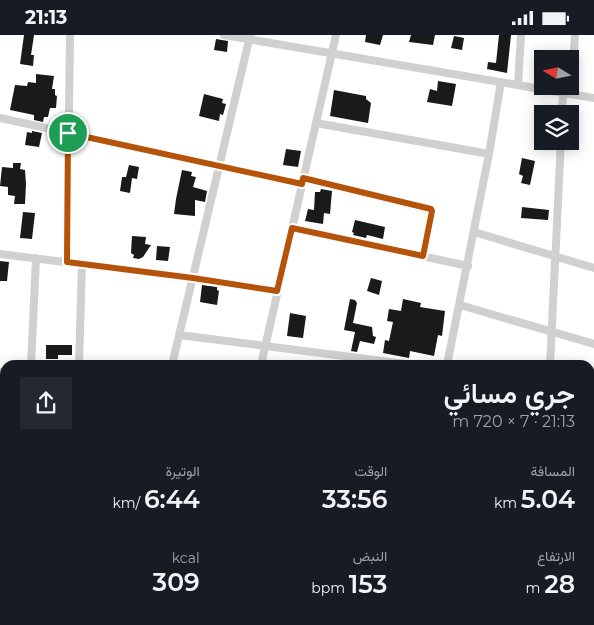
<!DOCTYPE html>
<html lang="ar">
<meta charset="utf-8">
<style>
:root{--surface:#171b24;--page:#242831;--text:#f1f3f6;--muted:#9ea1a6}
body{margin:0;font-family:Montserrat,Vazirmatn,sans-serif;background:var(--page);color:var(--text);direction:rtl;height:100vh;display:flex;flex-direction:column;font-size:19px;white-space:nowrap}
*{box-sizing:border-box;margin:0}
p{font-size:16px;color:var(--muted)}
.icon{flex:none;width:28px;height:28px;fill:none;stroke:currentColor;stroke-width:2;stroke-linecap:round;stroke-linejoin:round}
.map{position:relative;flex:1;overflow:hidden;direction:ltr}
.drawer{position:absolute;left:0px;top:325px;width:595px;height:265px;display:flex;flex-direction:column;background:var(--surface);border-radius:15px 15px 0 0;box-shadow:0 2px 12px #0003;direction:rtl}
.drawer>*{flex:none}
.needle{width:32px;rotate:280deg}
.controls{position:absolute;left:534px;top:15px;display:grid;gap:10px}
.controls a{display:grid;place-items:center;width:45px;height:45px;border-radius:0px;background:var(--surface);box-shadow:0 2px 12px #0003;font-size:25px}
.pin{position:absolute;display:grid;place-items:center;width:42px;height:42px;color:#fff;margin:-21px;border:2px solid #fff;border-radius:50%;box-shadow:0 1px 5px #0007}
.round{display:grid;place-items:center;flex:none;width:52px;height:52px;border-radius:0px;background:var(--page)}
.head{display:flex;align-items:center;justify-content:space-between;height:85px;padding:0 20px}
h1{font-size:28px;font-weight:600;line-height:38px}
.figures{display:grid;grid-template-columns:repeat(3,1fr);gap:8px;height:85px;padding:5px 20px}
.figures div{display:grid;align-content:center}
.figures b{font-size:25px;font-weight:600}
.figures small{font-size:14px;font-weight:400}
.figures p{font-size:14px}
.status{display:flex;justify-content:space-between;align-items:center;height:35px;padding:0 25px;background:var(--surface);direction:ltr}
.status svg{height:14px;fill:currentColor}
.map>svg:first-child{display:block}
.building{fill:#1a1a1a}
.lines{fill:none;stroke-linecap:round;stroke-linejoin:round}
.minor{stroke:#d0d0d0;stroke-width:8}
.tertiary{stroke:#d0d0d0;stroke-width:10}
.route-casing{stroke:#fff;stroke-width:10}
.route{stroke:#b45309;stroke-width:6}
</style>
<div class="status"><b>21:13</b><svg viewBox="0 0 49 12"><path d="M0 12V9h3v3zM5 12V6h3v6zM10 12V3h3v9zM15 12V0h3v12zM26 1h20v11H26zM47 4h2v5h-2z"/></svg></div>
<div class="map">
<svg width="594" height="590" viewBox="0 0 594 590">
<rect width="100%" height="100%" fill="#fff"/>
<path class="building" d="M24 0H34L31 20H34L33 31 20 29Z
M366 0H383L380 10 365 7Z
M411 0H435L433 10 409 7Z
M499 0H511L507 38 487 34 488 27 496 28Z
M454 1 464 3 462 15 451 13Z
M216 4 228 6 227 17 214 15Z
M36 39 54 41 52 54H55V60L57 61 56 73H50L48 82H44L43 87 34 85V80L10 75 15 50 27 51 28 47 36 48Z
M438 46 456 49 452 71 427 67 430 54 437 56Z
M334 55 366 61V64L371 68 368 88 330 81Z
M204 59 223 64 222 68 226 69 223 80 220 79 219 86 199 81Z
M32 96 42 98 39 112 25 110 27 97 32 98Z
M286 114 301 116 298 132 283 130Z
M522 123 535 126 530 150 521 148 523 141 519 139Z
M13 128H21L20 134 25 135 26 149 25 169H14L15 161 8 160V152L0 151 2 132 13 133Z
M129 130 139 132 137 144 132 143 130 158 120 156 122 142H126Z
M182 135 192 137 191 141 196 142 193 152 207 156 205 167 195 165V181L174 179 176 164Z
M321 154 332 156 330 179 324 178 323 189 305 186 308 174 314 175 315 157H320Z
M522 172 549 175 548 185 521 183Z
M23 177 35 178 32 204 20 203Z
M355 185 385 192 383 204 367 200 366 203 353 200 354 198 352 197Z
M132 201 146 202 145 209 151 210 143 222 139 224 133 223 134 220 131 218Z
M157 211 170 212 168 226 156 225Z
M0 226 9 227 7 246H0Z
M371 243 382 246 379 260 367 256Z
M202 250 217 252V255L219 256 217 270 200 267Z
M350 264 355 265 357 268 353 288 372 292 373 301 376 302 374 309 360 306 357 317 351 316 355 297 344 295Z
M403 264 421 268 420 272 445 276 442 301 438 300 434 321 410 316 409 323 383 318 385 305 389 306 393 287 387 286 389 274 401 276Z
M290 278 306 281 303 303 287 301Z
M46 310H72V320H58V324H46Z"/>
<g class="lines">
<path class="minor" d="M224 0 594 63
M518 50 521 0
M571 59 575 0
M562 79 563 57
M0 83 302 149
M316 88 489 119
M303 143 431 175 423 221
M292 193 468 231
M474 197 594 233
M0 219 193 243 277 256
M67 227 70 0
M460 270 594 309
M179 300 414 330
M31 330 36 223
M79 330 82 229
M172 330 250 1
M261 330 336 0
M447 330 489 119 501 47
M550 330 561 106
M0 337 5 338
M0 445H5
M590 446H594
M44 585V590
M114 585 115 590
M248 585V590
M380 585V590
M449 585V590
M524 585V590
M180 590V585
M316 590V585"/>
<path class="tertiary" d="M0 536H5
M590 539H594
M0 550H5
M590 553H594"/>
</g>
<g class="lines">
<defs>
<path id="route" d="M68 98 302 149 303 143 431 174 432 176 423 221 292 193 277 256 193 243 67 227Z"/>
</defs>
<use href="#route" class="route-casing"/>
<use href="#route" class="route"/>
</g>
</svg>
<div class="controls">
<a><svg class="needle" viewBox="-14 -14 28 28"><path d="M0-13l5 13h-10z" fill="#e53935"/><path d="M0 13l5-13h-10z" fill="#9ea1a6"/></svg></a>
<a><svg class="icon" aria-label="layers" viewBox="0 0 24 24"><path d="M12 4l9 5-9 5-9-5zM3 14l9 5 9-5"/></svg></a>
</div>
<div class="pin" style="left:68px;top:98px;background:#1e9e55"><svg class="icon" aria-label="arrive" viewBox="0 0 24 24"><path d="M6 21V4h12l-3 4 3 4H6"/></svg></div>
<section class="drawer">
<div class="head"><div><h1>جري مسائي</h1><p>21:13 · 7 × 720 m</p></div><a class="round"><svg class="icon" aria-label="share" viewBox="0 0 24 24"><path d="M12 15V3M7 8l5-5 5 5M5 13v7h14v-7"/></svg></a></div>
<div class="figures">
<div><p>المسافة</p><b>5.04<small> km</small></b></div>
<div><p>الوقت</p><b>33:56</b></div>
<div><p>الوتيرة</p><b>6:44<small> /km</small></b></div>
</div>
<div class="figures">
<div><p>الارتفاع</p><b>28<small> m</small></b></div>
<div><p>النبض</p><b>153<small> bpm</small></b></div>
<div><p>kcal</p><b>309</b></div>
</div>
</section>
</div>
